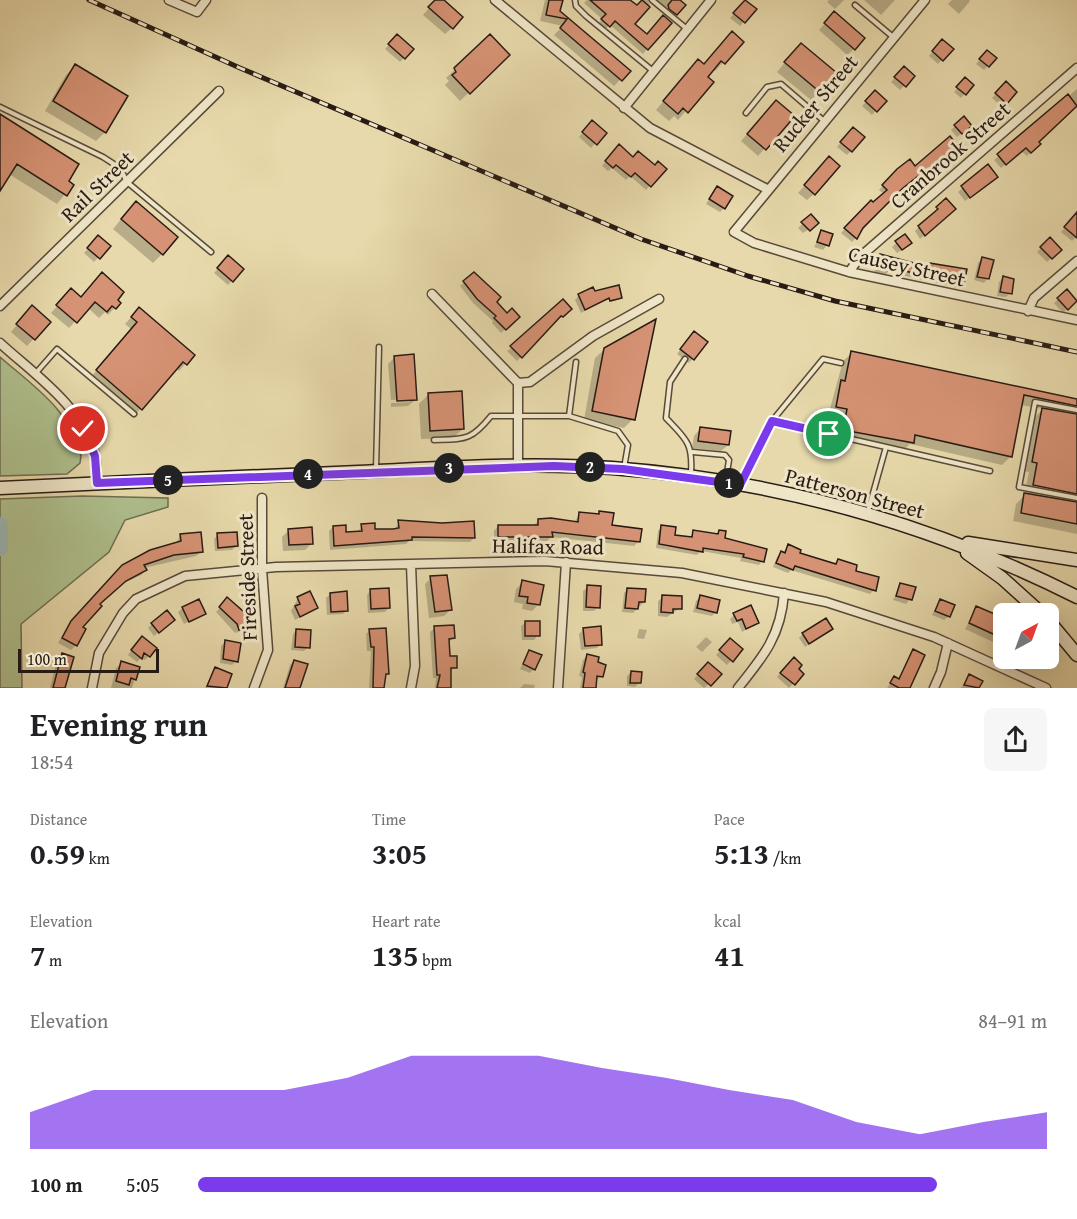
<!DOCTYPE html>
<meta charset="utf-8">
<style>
:root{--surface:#fff;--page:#f6f6f6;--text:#202124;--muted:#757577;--accent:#7c3aed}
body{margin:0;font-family:"Gentium Book Plus",serif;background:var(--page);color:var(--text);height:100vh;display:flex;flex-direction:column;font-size:22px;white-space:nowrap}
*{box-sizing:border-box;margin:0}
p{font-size:20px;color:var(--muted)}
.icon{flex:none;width:33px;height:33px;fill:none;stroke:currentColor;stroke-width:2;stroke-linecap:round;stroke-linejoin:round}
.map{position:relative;height:688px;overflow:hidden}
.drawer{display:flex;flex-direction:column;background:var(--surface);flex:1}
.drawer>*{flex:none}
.needle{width:39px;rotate:41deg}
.tools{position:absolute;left:993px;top:603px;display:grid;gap:12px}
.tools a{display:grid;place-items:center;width:66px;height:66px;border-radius:9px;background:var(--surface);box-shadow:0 6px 24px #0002;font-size:30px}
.scale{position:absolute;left:18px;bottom:15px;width:141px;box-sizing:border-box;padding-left:6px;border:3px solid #281b14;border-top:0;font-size:16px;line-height:21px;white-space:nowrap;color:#281b14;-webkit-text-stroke:4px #efe6c8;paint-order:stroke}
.pin{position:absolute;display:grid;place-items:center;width:51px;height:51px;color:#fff;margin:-26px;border:3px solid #fff;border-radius:50%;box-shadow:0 2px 6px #0007}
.km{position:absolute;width:30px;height:30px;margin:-15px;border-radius:50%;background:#222;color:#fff;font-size:16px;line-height:30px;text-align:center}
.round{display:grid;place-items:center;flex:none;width:63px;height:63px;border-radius:9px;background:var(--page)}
.head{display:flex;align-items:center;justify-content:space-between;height:102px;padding:0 30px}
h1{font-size:33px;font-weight:700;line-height:45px}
.metrics{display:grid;grid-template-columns:repeat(3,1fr);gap:9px;height:102px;padding:6px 30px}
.metrics div{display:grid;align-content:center}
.metrics b{font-size:30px;font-weight:700}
.metrics small{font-size:16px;font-weight:400}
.metrics p{font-size:16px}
.chart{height:168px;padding:12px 30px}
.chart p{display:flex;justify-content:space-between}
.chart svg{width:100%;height:108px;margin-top:6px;fill:var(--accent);opacity:.7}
ul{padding:0 30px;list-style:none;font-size:20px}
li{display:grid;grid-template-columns:96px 72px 1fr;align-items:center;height:45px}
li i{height:15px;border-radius:8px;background:var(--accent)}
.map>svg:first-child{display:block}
.green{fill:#afc08e;stroke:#6c6e51;stroke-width:1.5}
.shadow{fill:#0003}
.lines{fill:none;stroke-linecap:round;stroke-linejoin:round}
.stream{stroke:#6d7975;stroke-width:3}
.river{stroke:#9bb7b5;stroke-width:16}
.building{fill:#d69274;stroke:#281b14;stroke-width:1.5}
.service-casing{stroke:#584a3a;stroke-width:7}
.minor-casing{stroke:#584a3a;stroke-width:11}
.secondary-casing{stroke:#281b14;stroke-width:15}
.service{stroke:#efe6c8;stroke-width:4}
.minor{stroke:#efe6c8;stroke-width:8}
.secondary{stroke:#efe6c8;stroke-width:12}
.rail-casing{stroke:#281b14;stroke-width:5}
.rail{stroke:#efe6c8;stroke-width:3;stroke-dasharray:9;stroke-linecap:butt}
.route-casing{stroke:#fff;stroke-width:12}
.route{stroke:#7c3aed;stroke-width:8}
.labels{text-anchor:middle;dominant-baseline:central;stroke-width:6;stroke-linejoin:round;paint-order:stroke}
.street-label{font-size:21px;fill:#281b14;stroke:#efe6c8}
</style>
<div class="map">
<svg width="1077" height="688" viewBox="0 0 1077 688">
<rect width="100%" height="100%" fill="#e7d9ab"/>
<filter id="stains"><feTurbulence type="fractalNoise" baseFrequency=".00333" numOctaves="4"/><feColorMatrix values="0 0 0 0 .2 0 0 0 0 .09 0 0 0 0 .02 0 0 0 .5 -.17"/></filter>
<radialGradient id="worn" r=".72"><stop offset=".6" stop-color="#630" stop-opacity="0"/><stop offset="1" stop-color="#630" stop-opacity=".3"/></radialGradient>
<path class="green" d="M0 357C32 385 72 411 81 456L80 463 67 474 0 476Z
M82 496 168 498V507L125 520 109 552 21 624 22 688H0V499Z"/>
<path class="shadow" d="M436 0H441L452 28 445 34 423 15Z
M545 0H561L559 11 629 71 614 86 554 35 563 26 540 21Z
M587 0H628L636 7 643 0H678L684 5 671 18 654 1H648L650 5 633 24 647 49 643 54 610 25 604 30 598 24 602 19 584 3Z
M829 0H844L835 9 827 2Z
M864 0H895L881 15Z
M952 0H969L970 1 959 14 948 4Z
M742 5 755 9 740 26 730 18Z
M828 20 854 49 847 55 819 30Z
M397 36 412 49 400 62 385 49Z
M490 36 508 55 460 101 445 85 449 81 446 78Z
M942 41 951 49 938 64 929 56Z
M742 42 715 71 713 69 706 77 711 82 678 120 674 116 669 121 656 110 690 70 703 66Z
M987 52 995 58 984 70 976 64Z
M792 54 819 92 811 100 777 72Z
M75 66 105 132 96 141 45 111 66 75Z
M904 68 913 76 900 90 891 82Z
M965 79 972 85 961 98 954 92Z
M1006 83 1015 92 1002 107 992 98Z
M1077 89V105L1037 142 1039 144 1027 156 1021 151 1001 168 994 160Z
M875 93 884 101 872 115 862 106Z
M770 108 793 116 758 156 741 141Z
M0 115 72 185 57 204 9 174 0 188Z
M592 122 604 133 591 148 579 137Z
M955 126 966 130 957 137 951 130Z
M849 133 851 151 847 155 837 147Z
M615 150 654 167 664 169 646 190 630 176 626 180 612 168 608 171 602 166Z
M955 154 927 178 922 172 897 192 852 242 841 233 871 202 873 204 884 194 879 190 898 170 915 168Z
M823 165 814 194 807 200 798 193Z
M988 166 992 181 965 201 958 192Z
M717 187 724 208 720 212 706 204Z
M946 200 954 209 920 239 915 231Z
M127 212 162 254 153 263 113 229Z
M811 216 813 227 803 233 798 228Z
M1074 218 1077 220V236L1072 241 1061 232Z
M822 232 827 245 823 250 814 247Z
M904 236 906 247 897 253 892 247Z
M98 237 109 246 94 262 84 253Z
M1050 239 1060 250 1047 262 1037 252Z
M881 256 927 268 930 265 963 284 959 288 888 272 885 275 874 273 877 260Z
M228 257 242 269 228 285 214 273Z
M982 259 988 278 984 283 974 280 978 263Z
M474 274 507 315 518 317 501 333 492 323 493 321 473 303 460 286Z
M1003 278 1010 293 1006 297 997 296 999 282Z
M1067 291 1076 301 1063 313 1054 303Z
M594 293 620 297 602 301 581 313 575 300 579 295Z
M65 297 116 300 119 303 108 315 105 312 99 318 88 308 69 328 51 313Z
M570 309 558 320 557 319 517 361 507 351Z
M26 314 49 322 27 346 11 332Z
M133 315 193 355 179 371 176 368 135 415 91 377 131 329 125 324Z
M690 337 706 342 689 363 677 354Z
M605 349 633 419 624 428 584 420 595 358Z
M852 353 1077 399V534L1013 521 1016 504 1024 496 1029 472 1024 471 1034 418 1043 409 1021 405 1010 457 1002 465 910 444 903 451 835 439 839 418 828 416 843 361Z
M395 357 415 400 408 406 391 407V403L410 402V399L391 400 388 364Z
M428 395 463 429 453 438 421 439 419 404Z
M700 429 728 445 721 451 692 448 694 436Z
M580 513 597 516 600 513 611 527 639 541 634 546 551 537 546 542 494 541V531L498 526 534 525 539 520 574 523Z
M399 522 474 538 470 542 409 541 406 544 330 550 329 531 333 527 345 534 358 532 362 525 374 531 395 529Z
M662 527 674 536 689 538 694 532 716 535 719 531 723 539 763 560 759 565 740 561 741 558 701 551 697 555 656 548 658 531Z
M288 531 312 543 305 550 283 551 282 537Z
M180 535 201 552 196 556 144 568 145 570 141 575 120 585 98 605 81 628 76 645 71 650 58 643 67 627 123 567 176 544Z
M218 535 236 546 232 550 215 551 214 539Z
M789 546 798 554 834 565 838 561 874 590 870 594 791 570 788 573 773 567 777 557Z
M431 578 450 610 444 616 429 618 425 584Z
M523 582 539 604 532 611 522 609 523 604 514 602 516 589Z
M901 584 910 599 906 604 893 600Z
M588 587 598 607 594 611H583V591Z
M628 589 644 602 633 613 622 612 624 593Z
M371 590 389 608 385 612 368 613 367 595Z
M330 594 347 610 343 614 327 615 326 598Z
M663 597 680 608 667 617 658 616V601Z
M700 597 716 612 712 616 693 612 696 601Z
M298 598 316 608 295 620 291 611Z
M228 599 255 623 251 627 235 633 216 612Z
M940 600 949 616 944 620 932 615Z
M183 608 204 613 184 624 178 612Z
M977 608 1004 626V647L965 629Z
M734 615 757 623 742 632 738 622 732 624 730 619Z
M526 622 538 635 534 640H522L521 626Z
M152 624H169L154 636 148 628Z
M435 628 453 638 449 642V657L456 667 449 671 450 688H435L436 678H433L430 632Z
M385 629 388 673 384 677 383 688H369L371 651H367L366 634 370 630Z
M584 629 601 644 597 648 581 650 579 634Z
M639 629 647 630 644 639 637 638Z
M831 629 805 647 799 638 803 634Z
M297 630 308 647 304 651 291 650 293 634Z
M706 637 712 642 702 652 696 647Z
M730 640 741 650 727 665 716 655Z
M138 642 155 649 145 660 141 658 137 662 128 655Z
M225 642 236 661 232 665 220 663 221 646Z
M529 651 534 669 530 673 520 669Z
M913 651 911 688H887L894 678 898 680Z
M62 655 64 688H50L57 660Z
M587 656 596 664 602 677 595 680 594 688H580L582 677 579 676 583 660Z
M294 661 299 688H283L290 665Z
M122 663 138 668 132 688H111L116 668Z
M790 663 802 674 789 688 777 677Z
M708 664 720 674 704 688 694 679Z
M215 669 230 675 226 688H205Z
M631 672 639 683 635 687 627 686V676Z
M969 675 981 681 978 688H961Z
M524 684 535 685 534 688H520Z"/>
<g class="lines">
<path class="stream" d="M0 531 1 532"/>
<path class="river" d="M0 525V548"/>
</g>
<path class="building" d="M435 0H444L463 17 453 29 428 7Z
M549 0H563L560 11 631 71 622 81 560 28 567 19 546 15Z
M590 0H630L637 5 642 0 650 7 635 24 647 34 663 15 672 23 648 50 615 21 610 27 601 19 606 14Z
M672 0H680L686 5 677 15 669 9 668 5Z
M745 0 757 9 745 23 733 13Z
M834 11 865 38 855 50 824 23Z
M732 31 744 42 725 64 721 61 708 77 714 82 688 113 683 108 678 114 663 101 698 59 704 64Z
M397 34 414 49 405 59 388 44Z
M490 34 510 55 470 94 452 75 456 72 454 68Z
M942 39 954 49 943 61 932 51Z
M801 43 837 73 821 93 784 62Z
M987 50 997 58 989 67 979 59Z
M75 64 128 96 106 133 53 101Z
M904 66 915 76 906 87 894 77Z
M965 77 974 85 966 95 956 87Z
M1006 81 1017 92 1007 104 995 93Z
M875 90 887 101 877 112 865 101Z
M1068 94 1077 106 1039 142 1041 144 1031 153 1026 148 1006 165 997 154Z
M776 100 795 116 766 150 747 134Z
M0 114 79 164 69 181 74 185 67 196 17 164 0 191Z
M964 116 972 126 962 134 954 125Z
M592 120 607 133 597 145 582 132Z
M853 127 865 137 852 152 840 142Z
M950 136 961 150 932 175 927 169 903 188 863 228 857 239 844 228 871 200 873 202 887 190 882 185 897 169 910 159 915 166Z
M619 144 633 157 638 151 655 165 658 161 667 169 651 187 635 173 631 177 616 165 613 168 605 161Z
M829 156 840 166 815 195 804 185Z
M988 164 998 177 970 198 961 186Z
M717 186 733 196 725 209 709 199Z
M946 198 956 209 925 236 918 226 938 209 936 207Z
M136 201 178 237 163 255 121 219Z
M1077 212V238L1064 227Z
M811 214 819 223 810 231 801 222Z
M821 230 833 234 829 246 817 242Z
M905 234 912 243 902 250 895 241Z
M98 235 111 246 100 259 87 248Z
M1050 237 1062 250 1052 259 1040 247Z
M880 254 929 267V263L967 269 964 284 891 268 890 271 878 269Z
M228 255 244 269 233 282 217 268Z
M982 257 994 260 989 279 977 277Z
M102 272 124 292 118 300 121 303 116 309 112 306 107 312 95 302 77 323 56 305 71 288 81 297Z
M474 272 501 297 497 302 507 313 512 308 520 317 506 330 494 318 496 316 477 299 463 281Z
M1003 276 1014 279 1012 294 1000 292Z
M619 285 622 298 610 301 609 298 585 310 578 294 593 287 595 291Z
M1067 289 1077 301 1068 310 1057 298Z
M563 299 572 309 563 317 561 316 522 358 510 346Z
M32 305 51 322 35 340 16 324Z
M139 307 195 355 187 365 183 362 142 410 96 370 137 322 131 317Z
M656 319 635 420 592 411 604 348Z
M694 331 708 342 694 360 680 349Z
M851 351 1077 399V406L1024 395 1012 457 915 435 914 443 843 430 847 409 836 407 841 380 845 381Z
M414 354 417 400 397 401 394 356Z
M462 391 464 429 430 431 428 393Z
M1042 408 1077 414V494L1033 485 1037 463 1032 462Z
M700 427 731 431 729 445 698 441Z
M1024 493 1077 502V524L1021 513Z
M599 511 614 513 612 525 642 529 640 542 552 532 553 537H498V525H538V519L551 518 578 522 579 512 599 514Z
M398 520 442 523 474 521 475 538 412 537V540L334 546 333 526 346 525V532L362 531 361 524 375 523V529H393L399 528Z
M661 525 676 527 675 535 692 537 693 530 718 534 719 530 726 531 725 538 767 549 764 562 743 557 744 554 703 548V552L659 544Z
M312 527 313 544 289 545 288 529Z
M201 532 203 552 174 555 144 565 147 570 126 581 100 604 102 606 83 627 86 629 77 646 62 638 71 621 122 565 150 550 181 541 180 534Z
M237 532 238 546 218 548 217 533Z
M788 544 801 550 800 553 836 564 838 559 857 565 856 571 879 577 876 591 795 566 793 570 776 563 781 551 785 553Z
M447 575 452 610 435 612 430 576Z
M522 580 544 585 540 605 527 603 528 597 519 596Z
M900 583 916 587 912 600 896 596Z
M587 585 601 586 600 608 586 607Z
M389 588 390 608 371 609 370 589Z
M627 588 646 589 645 602H639L638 609 625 608Z
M310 591 318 608 300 617 295 606 300 604 297 597Z
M347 591 348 611 331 612 330 593Z
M662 595 682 596V609H673V613L661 612Z
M700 595 720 600 717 613 697 608Z
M227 597 251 618 254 616 257 624 239 630 237 624 219 607Z
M199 599 206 614 189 622 182 607Z
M940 599 955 605 950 617 935 611Z
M751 605 759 623 746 629 742 619 737 621 733 613Z
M976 606 1004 618V639L969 623Z
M167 610 175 620 159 633 151 623Z
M826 618 833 629 809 644 802 633Z
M525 621H540V636H525Z
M454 625 455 638 449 639 450 656H457V668H451V688H437L440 675H437L434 626Z
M601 626 602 645 585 646 583 628Z
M386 628 389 674H386L384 688H373L374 647H371L369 629Z
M296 629 311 630 310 648 295 647Z
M142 636 157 648 150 657 144 653 142 659 131 650Z
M730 638 743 649 733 662 719 650Z
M225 640 241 643 238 662 223 659Z
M913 649 925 655 910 688H899L890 683 894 676 899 679Z
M529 650 542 655 535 670 523 664Z
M62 653 74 657 65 688H53Z
M587 654 599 657 598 662 606 665 603 677 597 676 596 688H583L585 673 583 672Z
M794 657 802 665 799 669 804 674 795 685 780 673Z
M294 660 308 664 300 688H285Z
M121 661 140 667 136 680 131 678 129 685 116 681Z
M708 662 722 674 711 686 697 674Z
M215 667 232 674 227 688 207 686Z
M631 671 642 672 641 683H630Z
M969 674 983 681 979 688 964 685Z"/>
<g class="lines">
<defs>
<path id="service" d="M575 0 576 6 586 16 653 71
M652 0 687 29
M855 5 893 37
M0 107 103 157 120 168 127 182 211 252
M746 113 767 87 781 84 824 121
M685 359 670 382 666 418C686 439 693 443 691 473
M35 374 57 349 134 414
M1077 410 1035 402 1019 487 1077 498
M569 416 576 362
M772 421 823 359 841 363
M434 440C465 439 471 441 491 416H569L618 431 628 445 624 468
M886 447 990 471
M693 452 725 455 729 460 726 479
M376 470 379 347
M742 482 772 421 886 447 868 511"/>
<path id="minor" d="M169 0 197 12 206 0
M495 0 650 128 767 189
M925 0 734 232 754 243 849 272 1077 320
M624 108 711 0
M849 272 860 257 1077 68
M432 294 518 383 530 382 593 336 659 299
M0 306 219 91
M1028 311 1034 298 1077 261
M0 343C35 375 82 406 95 455 97 464 96 474 97 483
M518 466V383
M411 565 415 666 411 688
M92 688 99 653 123 613 136 599 185 576 276 567 545 561 682 573 826 602 934 637 1046 688
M254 688 268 650 262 569V498
M558 688 566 562
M738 688C764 656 781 635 784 593
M934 688 941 672 948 643"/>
<path id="secondary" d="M0 488C119 482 239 477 358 472 443 468 528 462 612 468 774 480 932 524 1077 597
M968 543 1077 560
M967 553 1002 578 1042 614
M1048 620 1077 655"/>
</defs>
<use href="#service" class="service-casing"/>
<use href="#minor" class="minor-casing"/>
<use href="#secondary" class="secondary-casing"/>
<use href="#service" class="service"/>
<use href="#minor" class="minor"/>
<use href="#secondary" class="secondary"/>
<defs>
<path id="rail" d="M89 0 240 68 641 239 748 276 835 301 1077 352"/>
</defs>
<use href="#rail" class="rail-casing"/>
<use href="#rail" class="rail"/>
</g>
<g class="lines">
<defs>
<path id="route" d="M83 429 95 456 97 483 554 466 623 469 740 485 772 421 829 434"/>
</defs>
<use href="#route" class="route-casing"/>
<use href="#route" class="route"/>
</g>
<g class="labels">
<g class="street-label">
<text transform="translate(815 103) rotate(-50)">Rucker Street</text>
<text transform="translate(950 155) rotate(-41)">Cranbrook Street</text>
<text transform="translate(97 186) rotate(-44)">Rail Street</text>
<text transform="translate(907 266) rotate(13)">Causey Street</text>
<text transform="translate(855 493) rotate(15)">Patterson Street</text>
<text transform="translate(548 546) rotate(1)">Halifax Road</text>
<text transform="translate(247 577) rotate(-92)">Fireside Street</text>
</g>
</g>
<rect width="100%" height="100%" filter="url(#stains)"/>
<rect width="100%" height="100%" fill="url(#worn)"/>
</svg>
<div class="tools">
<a><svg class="needle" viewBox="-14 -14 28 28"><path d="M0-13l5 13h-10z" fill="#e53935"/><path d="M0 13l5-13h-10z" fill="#757577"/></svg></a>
</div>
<div class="scale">100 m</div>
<div class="pin" style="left:829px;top:434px;background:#1e9e55"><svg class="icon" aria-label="arrive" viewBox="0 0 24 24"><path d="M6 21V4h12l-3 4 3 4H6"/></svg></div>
<div class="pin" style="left:83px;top:429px;background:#d93025"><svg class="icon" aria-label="check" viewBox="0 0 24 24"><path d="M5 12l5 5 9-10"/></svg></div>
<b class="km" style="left:729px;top:483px">1</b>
<b class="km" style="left:590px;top:467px">2</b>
<b class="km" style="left:449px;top:468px">3</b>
<b class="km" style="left:308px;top:474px">4</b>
<b class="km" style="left:168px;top:480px">5</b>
</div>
<section class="drawer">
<div class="head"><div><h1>Evening run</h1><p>18:54</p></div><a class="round"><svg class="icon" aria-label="share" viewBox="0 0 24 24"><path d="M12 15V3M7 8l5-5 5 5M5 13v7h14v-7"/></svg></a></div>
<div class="metrics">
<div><p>Distance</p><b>0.59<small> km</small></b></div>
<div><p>Time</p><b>3:05</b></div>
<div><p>Pace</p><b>5:13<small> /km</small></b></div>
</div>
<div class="metrics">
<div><p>Elevation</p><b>7<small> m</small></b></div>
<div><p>Heart rate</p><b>135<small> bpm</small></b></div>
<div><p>kcal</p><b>41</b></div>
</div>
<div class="chart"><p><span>Elevation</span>84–91 m</p>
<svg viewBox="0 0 160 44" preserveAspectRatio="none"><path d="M0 44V29L10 20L20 20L30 20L40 20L50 15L60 6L70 6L80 6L90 11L100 15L110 20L120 24L130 33L140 38L150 33L160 29V44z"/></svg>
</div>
<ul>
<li><b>100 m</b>5:05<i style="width:87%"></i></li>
</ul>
</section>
